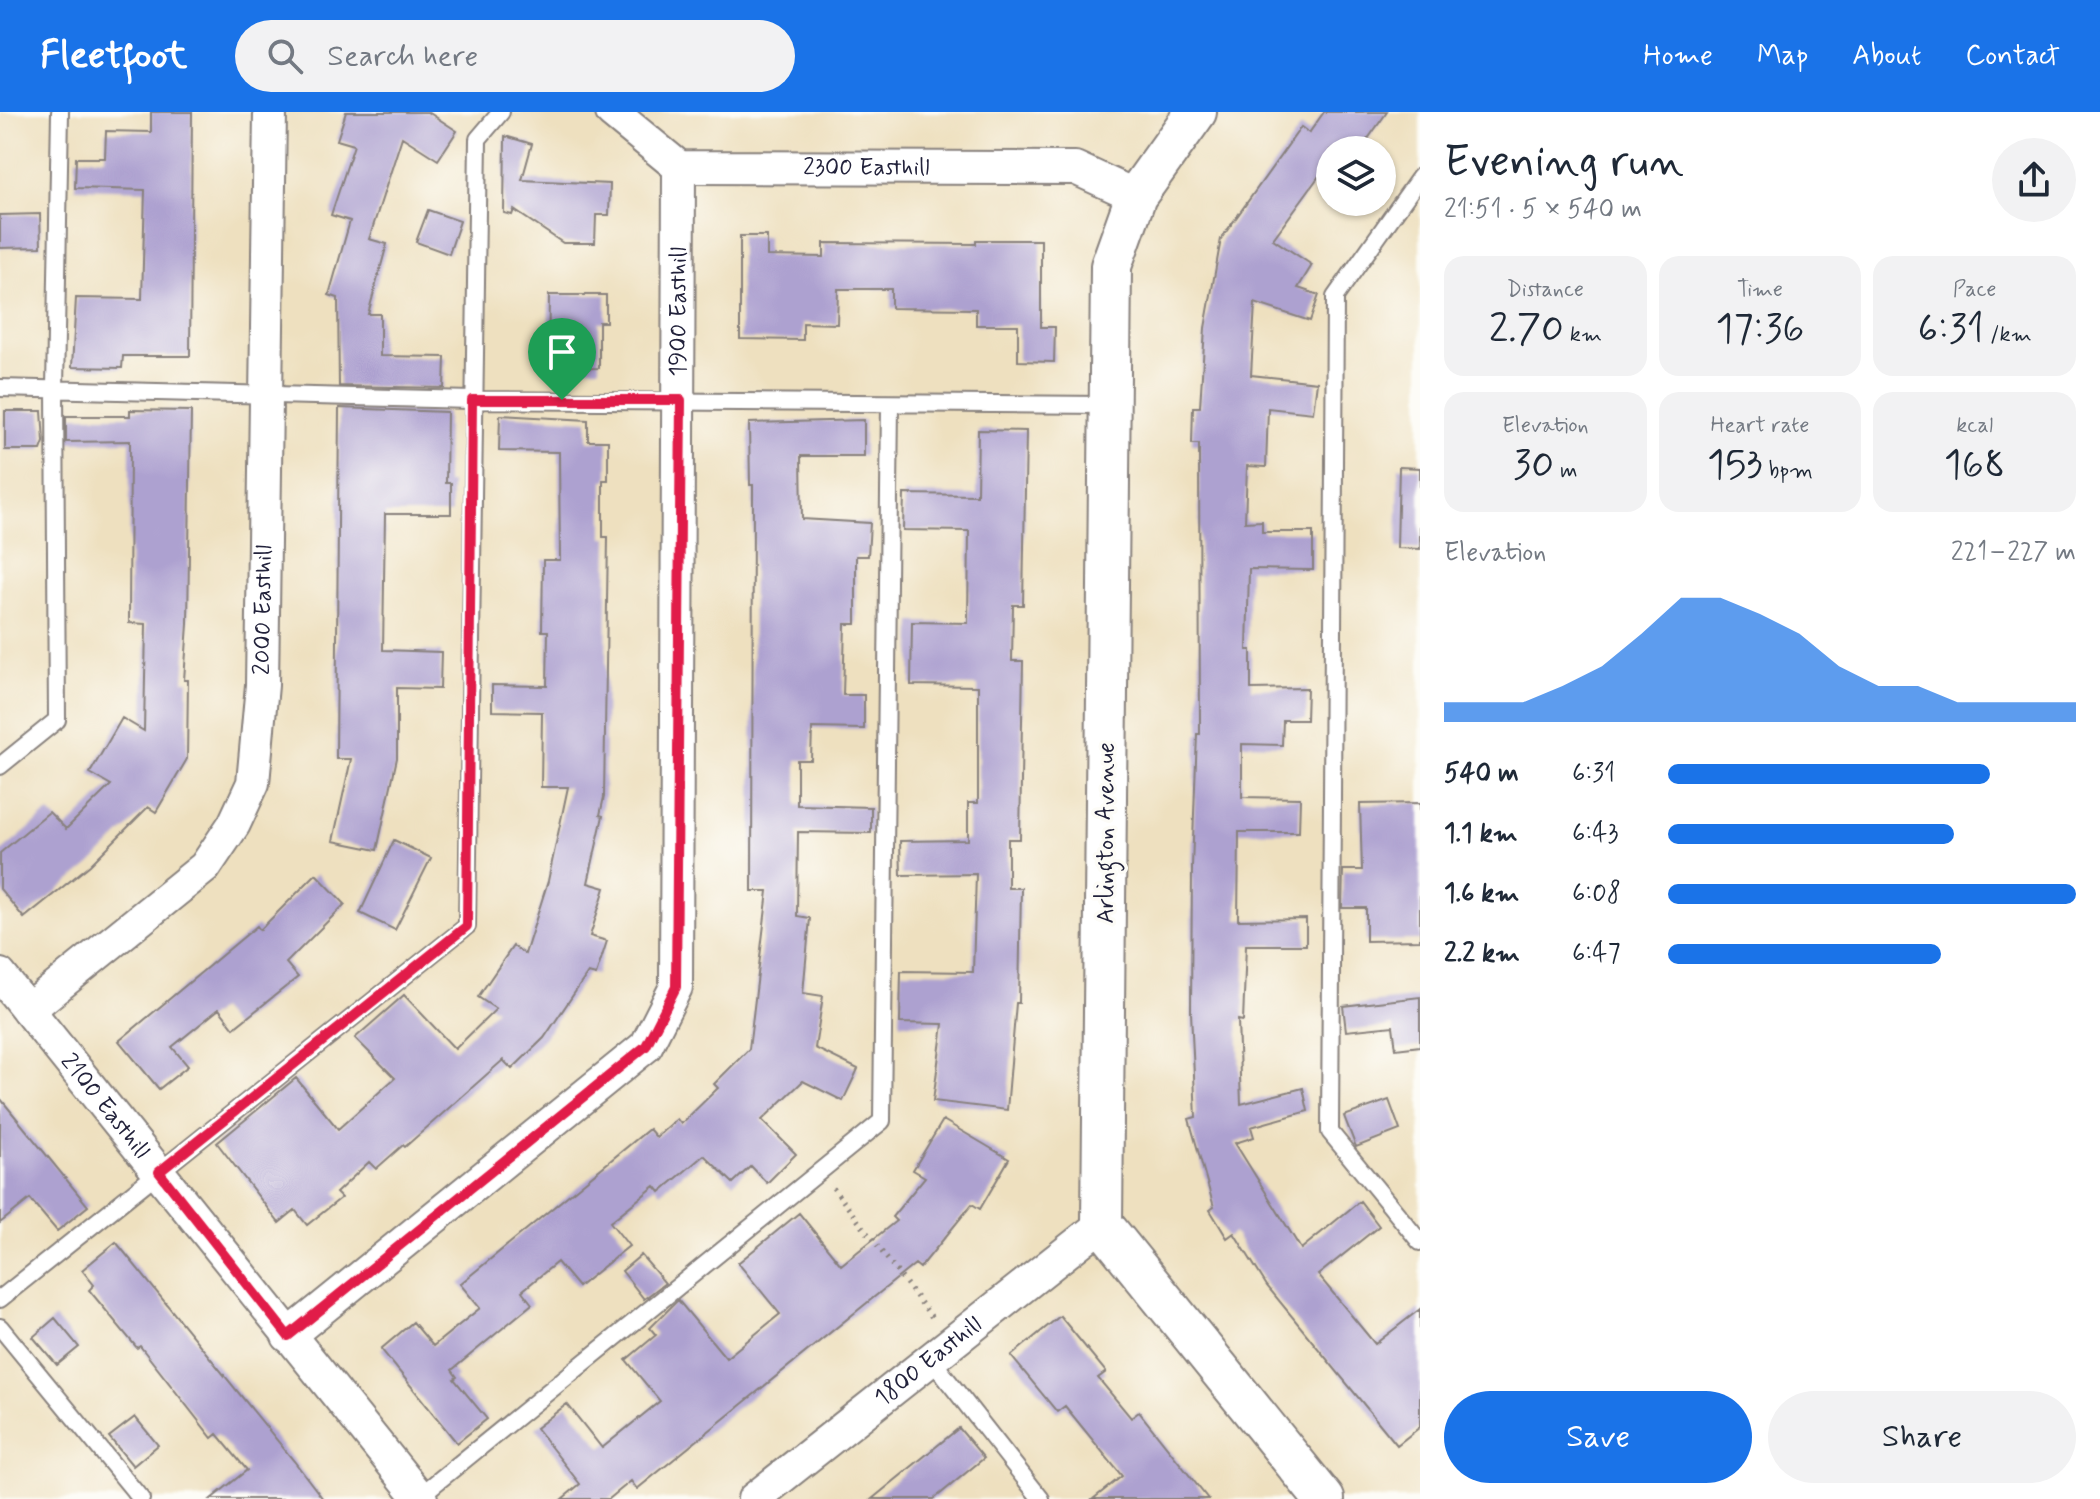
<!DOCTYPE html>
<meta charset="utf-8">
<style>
:root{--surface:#fff;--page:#f2f2f3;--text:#1f2937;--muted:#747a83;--accent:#1a73e8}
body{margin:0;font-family:Mynerve,sans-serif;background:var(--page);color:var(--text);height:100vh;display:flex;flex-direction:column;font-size:30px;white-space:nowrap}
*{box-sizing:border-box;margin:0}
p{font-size:26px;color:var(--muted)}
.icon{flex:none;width:44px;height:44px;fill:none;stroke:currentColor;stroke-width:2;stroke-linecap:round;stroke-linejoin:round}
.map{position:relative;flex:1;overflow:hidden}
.panel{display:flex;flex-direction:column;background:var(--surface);width:680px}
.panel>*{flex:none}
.buttons{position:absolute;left:1316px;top:24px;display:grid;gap:16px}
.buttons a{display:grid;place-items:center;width:80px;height:80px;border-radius:50%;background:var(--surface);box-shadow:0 2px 6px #0004;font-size:40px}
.pin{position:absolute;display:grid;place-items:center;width:68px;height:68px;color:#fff;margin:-82px -34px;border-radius:50% 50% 50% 0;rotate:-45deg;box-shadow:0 0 8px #0007}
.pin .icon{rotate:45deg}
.round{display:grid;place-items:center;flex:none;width:84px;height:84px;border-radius:42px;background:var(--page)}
.summary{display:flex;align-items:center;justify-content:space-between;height:136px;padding:0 24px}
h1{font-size:44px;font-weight:600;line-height:60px}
.figures{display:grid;grid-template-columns:repeat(3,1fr);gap:12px;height:136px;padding:8px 24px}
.figures div{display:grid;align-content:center;border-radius:20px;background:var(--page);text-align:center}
.figures b{font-size:40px;font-weight:600}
.figures small{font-size:22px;font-weight:400}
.figures p{font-size:22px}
.chart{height:224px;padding:16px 24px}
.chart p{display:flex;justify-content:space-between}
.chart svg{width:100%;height:144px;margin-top:8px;fill:var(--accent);opacity:.7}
.primary-button{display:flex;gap:16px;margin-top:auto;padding:16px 24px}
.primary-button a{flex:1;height:92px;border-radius:48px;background:var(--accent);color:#fff;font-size:32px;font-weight:600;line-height:92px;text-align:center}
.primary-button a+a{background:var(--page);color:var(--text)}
ul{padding:0 24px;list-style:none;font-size:26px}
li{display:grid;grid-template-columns:128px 96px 1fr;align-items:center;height:60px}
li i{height:20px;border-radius:10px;background:var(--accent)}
header{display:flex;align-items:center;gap:48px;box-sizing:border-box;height:112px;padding:0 40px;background:var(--accent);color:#fff}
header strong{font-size:38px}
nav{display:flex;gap:44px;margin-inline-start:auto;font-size:28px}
.search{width:560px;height:72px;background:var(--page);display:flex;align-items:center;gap:20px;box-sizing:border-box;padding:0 28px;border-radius:44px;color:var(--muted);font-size:30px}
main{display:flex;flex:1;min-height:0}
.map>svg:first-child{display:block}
.building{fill:#ada1d0}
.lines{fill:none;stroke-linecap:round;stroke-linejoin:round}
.service-casing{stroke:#88817d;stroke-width:20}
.minor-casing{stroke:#88817d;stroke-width:36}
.tertiary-casing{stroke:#88817d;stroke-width:44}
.path{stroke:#88817d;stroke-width:5;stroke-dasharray:2 6;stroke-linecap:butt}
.service{stroke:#fff;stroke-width:16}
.minor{stroke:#fff;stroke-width:32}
.tertiary{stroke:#fff;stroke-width:40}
.route-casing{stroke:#fff;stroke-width:16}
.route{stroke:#e11d48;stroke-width:10}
.labels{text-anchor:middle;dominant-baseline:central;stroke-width:7;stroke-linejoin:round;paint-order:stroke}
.street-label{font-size:24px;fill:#22223b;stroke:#fdfcf7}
</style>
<header>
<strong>Fleetfoot</strong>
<div class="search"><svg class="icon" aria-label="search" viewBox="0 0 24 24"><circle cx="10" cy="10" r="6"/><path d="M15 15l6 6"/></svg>Search here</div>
<nav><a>Home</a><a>Map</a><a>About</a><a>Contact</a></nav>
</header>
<main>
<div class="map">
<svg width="1420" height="1387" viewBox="0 0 1420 1387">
<rect width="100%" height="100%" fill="#fdfcf7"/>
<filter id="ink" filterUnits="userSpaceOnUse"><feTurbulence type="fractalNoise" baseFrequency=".0125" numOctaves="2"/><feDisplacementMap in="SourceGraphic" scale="16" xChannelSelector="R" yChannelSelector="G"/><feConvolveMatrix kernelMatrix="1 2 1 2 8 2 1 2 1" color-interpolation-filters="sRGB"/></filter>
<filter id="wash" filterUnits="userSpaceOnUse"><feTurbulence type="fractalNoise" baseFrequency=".006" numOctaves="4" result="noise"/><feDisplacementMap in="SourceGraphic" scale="32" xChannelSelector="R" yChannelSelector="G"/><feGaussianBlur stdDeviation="1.8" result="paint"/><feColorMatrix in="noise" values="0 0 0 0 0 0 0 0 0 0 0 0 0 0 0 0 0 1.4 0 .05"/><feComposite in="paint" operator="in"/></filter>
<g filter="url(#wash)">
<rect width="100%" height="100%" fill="#eee0bf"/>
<g id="blocks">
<path class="building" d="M151 0H192L190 244H123L122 256 72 255 76 186 142 187 145 78 75 76 76 46H105L106 19 151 20Z
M346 0H428L457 19 438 48 402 25 369 127 387 132 368 202H380V244L445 245 444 276 339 274 338 186 329 183 350 109 331 103 354 33 337 28Z
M1324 0H1387L1360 38H1330V49L1273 127 1312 153 1298 176 1319 183 1310 209 1255 191 1251 263 1317 270 1313 301 1268 296 1266 355 1247 354 1245 410 1262 409V420H1313V458L1249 457 1247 538H1251V577L1307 576 1306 608H1283L1282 633 1242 632V685L1300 686 1299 720H1239L1238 808 1306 807V833H1246L1243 909 1238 908 1241 992 1303 976 1308 999 1251 1015 1254 1025 1235 1031 1301 1137 1360 1089 1379 1114 1318 1163 1375 1232 1420 1197V1315L1397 1333 1267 1174 1234 1121 1227 1126 1210 1098 1214 1095 1189 1007 1196 1005 1191 900 1192 755 1197 622H1200L1199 332H1192L1193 295H1200L1205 216 1221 127 1301 15 1309 21Z
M505 24 532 32 522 68 610 72 609 103H596L595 131H563L514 98 512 103 504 101Z
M428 98 460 109 449 142 416 130Z
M40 102 41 135 0 136V103Z
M740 124H767V144L824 145V131L976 132V128H1041V215H1055L1054 250 1018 249V213H976V197L891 196V177H838L837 212 803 211V228L740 227Z
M549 183H606V210H599V256L548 257Z
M339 296 447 300 446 371H451V402H385L383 538 441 540 440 577 397 576V646L377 738 333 729 351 647H336Z
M130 298 191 299 188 512 184 568H188L187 647 156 700 148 695 90 753 24 806 0 777V741L49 700 66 717 111 673 90 661 122 606 144 619 146 512 129 511 130 329 66 330V304H130Z
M5 299H42L44 330 41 338H5Z
M500 303 588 308V329H608V368H603V425H608L604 685 600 703 603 704 588 771 605 776 590 824 607 829 596 863 588 861 544 926 512 957 503 948 405 1035 403 1033 376 1057 369 1050 336 1081 341 1086 307 1113 295 1098 279 1111 217 1031 296 966 338 1017 395 966 355 926 404 883 455 937 496 897 478 885 513 834 525 842 548 769 568 675H541L542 600 492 599V573L547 574 548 519H542L543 448H560L559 340 499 339Z
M864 308V344H801L802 407 870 411 868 444H856V512H845L843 583H864V617L812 616 811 648H797V693L871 695V721L798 720 797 804 810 806 803 881 823 884 815 936 858 957 843 989 803 969 762 1008 796 1042 767 1071 751 1054 733 1071 704 1043 660 1080 655 1074 610 1110 629 1134 578 1175 557 1150 522 1179 532 1192 452 1258 457 1265 454 1267 487 1307 457 1331 381 1237 413 1210 433 1234 480 1196 460 1172 649 1017 656 1025 677 1007 681 1012 718 976 714 972 749 937 768 779H752L753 373H750L749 311Z
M978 318 1026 319 1023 493H1013L1012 549H1023L1020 727H1008V776H1021L1019 891H1016L1007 998 933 989 943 912 900 911 901 859 973 860 976 762 901 763 900 729 968 728V691H978V574L911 573 912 510 968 511 969 419 903 418 904 382 977 383Z
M1399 355 1420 356V437L1397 436Z
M1420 691V828L1366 829V796H1342L1343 758H1362L1360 692Z
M394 728 431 746 395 818 360 801Z
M316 762 345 792 286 851 298 865 234 916 219 897 172 935 188 954 159 977 119 929 257 814 260 818Z
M1420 885V934L1396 937 1393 914 1346 919 1343 894Z
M0 986 88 1094 57 1119 30 1087 0 1111Z
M1389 988 1400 1018 1356 1035 1344 1004Z
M943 1008 1009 1047 980 1097 972 1092 920 1156 915 1152 637 1377 631 1369 609 1387H562L580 1372 536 1316 567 1292 602 1336 660 1289 626 1248 656 1223 650 1216 678 1188 726 1246 780 1202 738 1151 799 1101 841 1153 896 1109 892 1105 925 1065 913 1058Z
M116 1130 294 1349 323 1387H211L247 1358 217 1322 212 1326 140 1234 137 1236 89 1178 94 1173 82 1158Z
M641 1143 665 1171 644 1187 622 1159Z
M1060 1204 1106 1260 1098 1266 1131 1306 1139 1300 1208 1387H1093L1122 1364 1065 1294 1057 1300 1011 1244Z
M55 1206 79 1235 57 1253 33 1225Z
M135 1305 158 1333 133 1354 109 1325Z
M959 1316 984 1346 934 1387H872Z"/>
</g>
</g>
<g filter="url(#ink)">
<use href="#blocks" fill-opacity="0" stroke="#88817d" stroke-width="2"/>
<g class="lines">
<defs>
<path id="service" d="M1420 65 1335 185 1330 1020 1420 1130
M0 276 472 288 1109 293
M0 654 57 608 55 276 60 0
M0 1187 467 814 478 27 501 0
M0 1215 141 1387
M931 1247 1041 1387
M416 1387 882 1009 890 292"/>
<g id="minor">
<path id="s1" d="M612 0 679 55 1075 56 1136 84"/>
<path id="s2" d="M0 863 421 1387"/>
<path id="s3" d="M28 898 205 755 234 712 253 671 262 573 270 0"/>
<path id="s4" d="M288 1224 646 934 676 875 679 55"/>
<path id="s5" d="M754 1387 1102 1112"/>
</g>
<path id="tertiary" d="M1196 0 1136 84 1111 154 1102 1112 1324 1387"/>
</defs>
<use href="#service" class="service-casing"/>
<use href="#minor" class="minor-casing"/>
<use href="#tertiary" class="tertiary-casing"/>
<path class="path" d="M833 1076 934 1208"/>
<use href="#service" class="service"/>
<use href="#minor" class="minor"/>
<use href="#tertiary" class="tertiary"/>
</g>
</g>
<g class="lines" filter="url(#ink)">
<defs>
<path id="route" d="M472 288H681L676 875 646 934 288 1224 159 1060 467 814Z"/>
</defs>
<use href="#route" class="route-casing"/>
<use href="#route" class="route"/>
</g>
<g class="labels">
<g class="street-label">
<text stroke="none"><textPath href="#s1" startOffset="274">2300 Easthill</textPath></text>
<text stroke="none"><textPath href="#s4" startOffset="1202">1900 Easthill</textPath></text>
<text stroke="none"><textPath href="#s3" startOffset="498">2000 Easthill</textPath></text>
<text transform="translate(1106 721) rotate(-90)">Arlington Avenue</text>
<text stroke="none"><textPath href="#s2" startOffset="168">2100 Easthill</textPath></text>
<text stroke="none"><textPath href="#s5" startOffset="222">1800 Easthill</textPath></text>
</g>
</g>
</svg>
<div class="buttons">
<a><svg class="icon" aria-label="layers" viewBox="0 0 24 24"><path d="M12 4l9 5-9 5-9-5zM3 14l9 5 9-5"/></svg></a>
</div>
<div class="pin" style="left:562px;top:288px;background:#1e9e55"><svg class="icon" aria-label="arrive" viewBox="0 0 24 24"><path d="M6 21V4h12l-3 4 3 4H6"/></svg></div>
</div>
<section class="panel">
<div class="summary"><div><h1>Evening run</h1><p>21:51 · 5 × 540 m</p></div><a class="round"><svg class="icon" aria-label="share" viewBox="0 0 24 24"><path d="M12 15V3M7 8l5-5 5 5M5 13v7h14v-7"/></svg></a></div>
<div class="figures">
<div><p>Distance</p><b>2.70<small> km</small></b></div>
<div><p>Time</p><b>17:36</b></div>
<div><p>Pace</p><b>6:31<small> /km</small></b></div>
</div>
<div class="figures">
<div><p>Elevation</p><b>30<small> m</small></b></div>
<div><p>Heart rate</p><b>153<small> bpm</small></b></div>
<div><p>kcal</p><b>168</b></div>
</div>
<div class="chart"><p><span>Elevation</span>221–227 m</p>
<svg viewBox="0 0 160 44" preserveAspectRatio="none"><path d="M0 44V38L10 38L20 38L30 33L40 27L50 17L60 6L70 6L80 11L90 17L100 27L110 33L120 33L130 38L140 38L150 38L160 38V44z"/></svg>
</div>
<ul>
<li><b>540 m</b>6:31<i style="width:79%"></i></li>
<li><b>1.1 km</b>6:43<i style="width:70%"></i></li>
<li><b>1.6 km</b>6:08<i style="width:100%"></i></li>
<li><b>2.2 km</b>6:47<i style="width:67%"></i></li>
</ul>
<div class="primary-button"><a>Save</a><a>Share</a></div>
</section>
</main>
